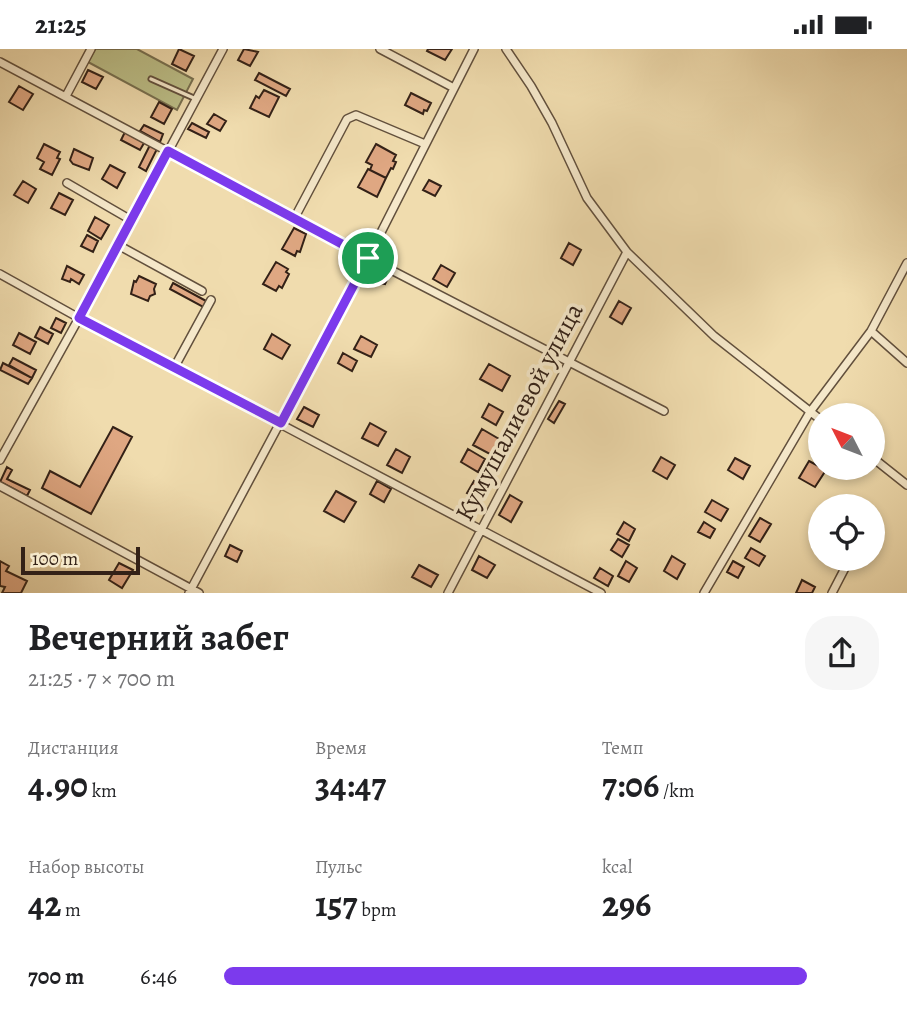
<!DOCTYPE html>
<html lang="ru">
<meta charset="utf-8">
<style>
:root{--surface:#fff;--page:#f6f6f6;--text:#202124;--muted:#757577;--accent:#7c3aed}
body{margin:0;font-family:Alegreya,serif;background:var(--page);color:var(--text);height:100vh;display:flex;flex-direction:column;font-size:26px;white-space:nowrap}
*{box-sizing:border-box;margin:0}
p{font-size:23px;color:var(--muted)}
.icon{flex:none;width:38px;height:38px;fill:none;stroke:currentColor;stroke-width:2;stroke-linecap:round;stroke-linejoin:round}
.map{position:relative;height:544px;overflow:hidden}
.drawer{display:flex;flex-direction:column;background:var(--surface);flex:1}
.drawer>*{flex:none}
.needle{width:46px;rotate:312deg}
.buttons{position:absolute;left:808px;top:354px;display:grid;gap:14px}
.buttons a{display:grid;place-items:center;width:77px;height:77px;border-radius:50%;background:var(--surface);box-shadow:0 4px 10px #0003;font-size:35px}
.scale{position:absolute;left:21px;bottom:18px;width:119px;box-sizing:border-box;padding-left:7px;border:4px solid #332117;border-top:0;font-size:19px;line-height:24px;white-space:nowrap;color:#332117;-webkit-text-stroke:5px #f5e8ca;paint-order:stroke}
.pin{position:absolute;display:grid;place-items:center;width:60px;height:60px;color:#fff;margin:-30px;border:4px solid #fff;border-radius:50%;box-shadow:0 2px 7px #0007}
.round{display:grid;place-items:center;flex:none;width:74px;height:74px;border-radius:28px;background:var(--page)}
.head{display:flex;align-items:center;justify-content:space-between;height:119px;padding:0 28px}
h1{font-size:38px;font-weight:600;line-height:52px}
.stats{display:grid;grid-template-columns:repeat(3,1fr);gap:10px;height:119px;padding:7px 28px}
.stats div{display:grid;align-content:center}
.stats b{font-size:35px;font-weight:600}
.stats small{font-size:19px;font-weight:400}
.stats p{font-size:19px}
ul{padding:0 28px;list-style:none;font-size:23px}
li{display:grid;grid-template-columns:112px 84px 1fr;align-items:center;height:52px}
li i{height:18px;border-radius:9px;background:var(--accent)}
.status{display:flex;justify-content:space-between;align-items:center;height:49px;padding:0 35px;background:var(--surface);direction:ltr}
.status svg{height:19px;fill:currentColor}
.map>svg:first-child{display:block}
.green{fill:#bcbf88;stroke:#787050;stroke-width:2}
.building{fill:#dfa782;stroke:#332117;stroke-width:2}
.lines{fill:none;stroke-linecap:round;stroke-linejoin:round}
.lane-casing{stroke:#62503d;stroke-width:7}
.street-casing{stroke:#62503d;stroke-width:10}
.lane{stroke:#f5e8ca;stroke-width:3.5}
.street{stroke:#f5e8ca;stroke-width:7}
.route-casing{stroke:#fff;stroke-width:14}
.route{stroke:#7c3aed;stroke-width:9}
.labels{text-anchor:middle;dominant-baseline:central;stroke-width:7;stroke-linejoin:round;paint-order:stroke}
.street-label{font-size:26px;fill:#332117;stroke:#f5e8ca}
</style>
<div class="status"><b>21:25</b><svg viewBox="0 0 49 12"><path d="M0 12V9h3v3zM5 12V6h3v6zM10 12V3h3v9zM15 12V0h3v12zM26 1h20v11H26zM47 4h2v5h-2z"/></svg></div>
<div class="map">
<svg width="907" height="544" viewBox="0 0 907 544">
<rect width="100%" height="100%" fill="#f0dcae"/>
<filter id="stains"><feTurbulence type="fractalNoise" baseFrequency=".00286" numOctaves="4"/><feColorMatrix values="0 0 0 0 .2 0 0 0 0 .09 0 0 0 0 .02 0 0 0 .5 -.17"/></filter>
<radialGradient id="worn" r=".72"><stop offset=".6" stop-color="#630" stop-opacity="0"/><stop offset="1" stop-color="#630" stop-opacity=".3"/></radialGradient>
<path class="green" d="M95 0H137L193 30 177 61 88 13Z"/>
<path class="building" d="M179 0 194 7 186 22 172 15Z
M244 0 258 3 250 17 238 11Z
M428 0H452L445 11 427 2Z
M88 21 103 28 96 40 82 33Z
M259 24 290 40 286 47 255 31Z
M19 37 33 45 23 61 9 53Z
M264 41 279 48 269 68 250 59 256 47 259 49Z
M411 44 431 54 427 62 424 61 423 65 405 56Z
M159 53 172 60 164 75 151 68Z
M214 65 226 72 220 82 207 75Z
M192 74 209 83 206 89 188 80Z
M144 76 163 85 160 93 140 82Z
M125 83 144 94 140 101 121 91Z
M44 95 60 103 57 109 60 110 52 126 40 120 44 113 37 109Z
M376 95 396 106 393 112 396 113 393 120 391 119 386 129 370 121 372 116 366 113Z
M150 96 157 100 146 122 139 118Z
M74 100 93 109 89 121 73 115 70 111Z
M110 116 125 124 117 139 102 130Z
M368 120 386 129 377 148 358 138Z
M429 131 441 137 435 147 423 141Z
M23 132 36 140 28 154 14 146Z
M59 144 73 151 65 166 51 159Z
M95 168 109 176 101 190 88 182Z
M294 179 306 185 300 203 297 202 295 207 282 200Z
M87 186 98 192 93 203 81 197Z
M569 194 581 201 573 216 561 209Z
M276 213 288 220 286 223 289 225 282 239 279 237 276 242 263 235Z
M441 216 455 224 447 238 433 230Z
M67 217 84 226 79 235 71 230 70 233 62 230Z
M381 218 390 224 385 235 375 233 373 227 377 219 380 220Z
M139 227 156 235 154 240 155 245 150 247 148 252 131 245 134 232 136 233Z
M173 234 208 253 205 259 170 240Z
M619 252 631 259 622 275 610 268Z
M56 269 66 274 61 284 51 279Z
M40 278 53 285 48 295 35 288Z
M19 284 36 293 30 305 13 296Z
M272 285 290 296 282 310 264 300Z
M361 287 377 296 371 308 354 300Z
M343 304 357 312 352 322 338 314Z
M13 309 36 321 32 329 9 316Z
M3 314 32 329 28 335 0 321Z
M489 315 510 327 502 342 480 330Z
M559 352 565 355 554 374 548 370Z
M489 355 503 363 496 376 482 368Z
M304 358 319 366 313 378 297 370Z
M370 374 386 383 378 397 362 389Z
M113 378 132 388 91 465 42 439 50 422 80 438Z
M482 380 511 397 503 412 473 396Z
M396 400 410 408 402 424 387 416Z
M468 400 485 410 478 423 461 413Z
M661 408 675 416 667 430 653 422Z
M735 409 750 417 743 430 728 421Z
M809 412 826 421 815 438 799 429Z
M7 418 12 421 7 430 30 441 27 447 0 433Z
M377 432 391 440 384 453 370 445Z
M474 432 485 439 479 450 467 444Z
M336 442 356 453 344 473 324 462Z
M510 446 522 453 511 473 499 466Z
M712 451 728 460 721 472 705 463Z
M760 469 771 475 760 493 749 487Z
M624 473 635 480 629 492 617 485Z
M704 473 715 480 710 489 698 483Z
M618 490 629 496 622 508 611 501Z
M230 496 242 502 237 513 225 507Z
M751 499 765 507 759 517 745 509Z
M479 507 495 516 487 529 472 521Z
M672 507 685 515 677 530 664 522Z
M0 512 9 517 6 522 27 532 21 544H2L5 538 0 537Z
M626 512 637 519 629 533 618 527Z
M733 512 744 518 738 529 727 523Z
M119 514 133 521 122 539 109 531Z
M419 516 438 526 431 538 412 528Z
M600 519 613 527 608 537 594 529Z
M802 531 815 538 812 544H796Z"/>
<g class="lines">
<defs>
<path id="lane" d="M151 30 196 50"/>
<path id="street" d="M380 0 454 39
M506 0 531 37 552 74 587 149 627 203 714 287 821 371
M0 13 368 209 664 362
M66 47 91 0
M67 134 131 171
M294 170 347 70 356 66 425 95
M118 196 202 242
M0 225 79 269 601 544
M871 282 907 314
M174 319 211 251
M873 409 907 436
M0 411 79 269 223 0
M0 437 199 544
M189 544 368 209 474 0
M448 544 627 203
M704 544 810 363 871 282 907 214
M832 544 845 519"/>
</defs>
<use href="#lane" class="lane-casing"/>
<use href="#street" class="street-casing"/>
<use href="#lane" class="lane"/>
<use href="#street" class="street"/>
</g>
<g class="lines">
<defs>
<path id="route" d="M168 102 368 209 281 374 79 269Z"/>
</defs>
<use href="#route" class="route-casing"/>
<use href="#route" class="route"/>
</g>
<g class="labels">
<g class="street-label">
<text transform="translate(519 363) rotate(-62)">Кумушалиевой улица</text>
</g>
</g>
<rect width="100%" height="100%" filter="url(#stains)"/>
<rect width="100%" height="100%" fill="url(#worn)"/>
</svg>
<div class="buttons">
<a><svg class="needle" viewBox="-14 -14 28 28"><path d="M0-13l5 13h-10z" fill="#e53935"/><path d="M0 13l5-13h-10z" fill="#757577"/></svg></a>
<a><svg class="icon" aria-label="locate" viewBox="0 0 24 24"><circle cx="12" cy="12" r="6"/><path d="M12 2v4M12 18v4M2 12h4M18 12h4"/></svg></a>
</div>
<div class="scale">100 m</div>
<div class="pin" style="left:368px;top:209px;background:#1e9e55"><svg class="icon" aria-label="arrive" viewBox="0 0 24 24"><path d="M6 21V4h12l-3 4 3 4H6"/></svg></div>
</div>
<section class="drawer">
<div class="head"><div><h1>Вечерний забег</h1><p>21:25 · 7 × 700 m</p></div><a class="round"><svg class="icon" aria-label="share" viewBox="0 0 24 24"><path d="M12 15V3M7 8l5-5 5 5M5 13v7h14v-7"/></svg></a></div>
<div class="stats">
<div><p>Дистанция</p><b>4.90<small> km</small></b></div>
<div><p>Время</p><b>34:47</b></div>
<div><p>Темп</p><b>7:06<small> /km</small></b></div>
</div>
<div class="stats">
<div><p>Набор высоты</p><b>42<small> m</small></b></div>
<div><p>Пульс</p><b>157<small> bpm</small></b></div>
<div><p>kcal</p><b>296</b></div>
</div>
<ul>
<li><b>700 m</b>6:46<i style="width:89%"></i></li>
</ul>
</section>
